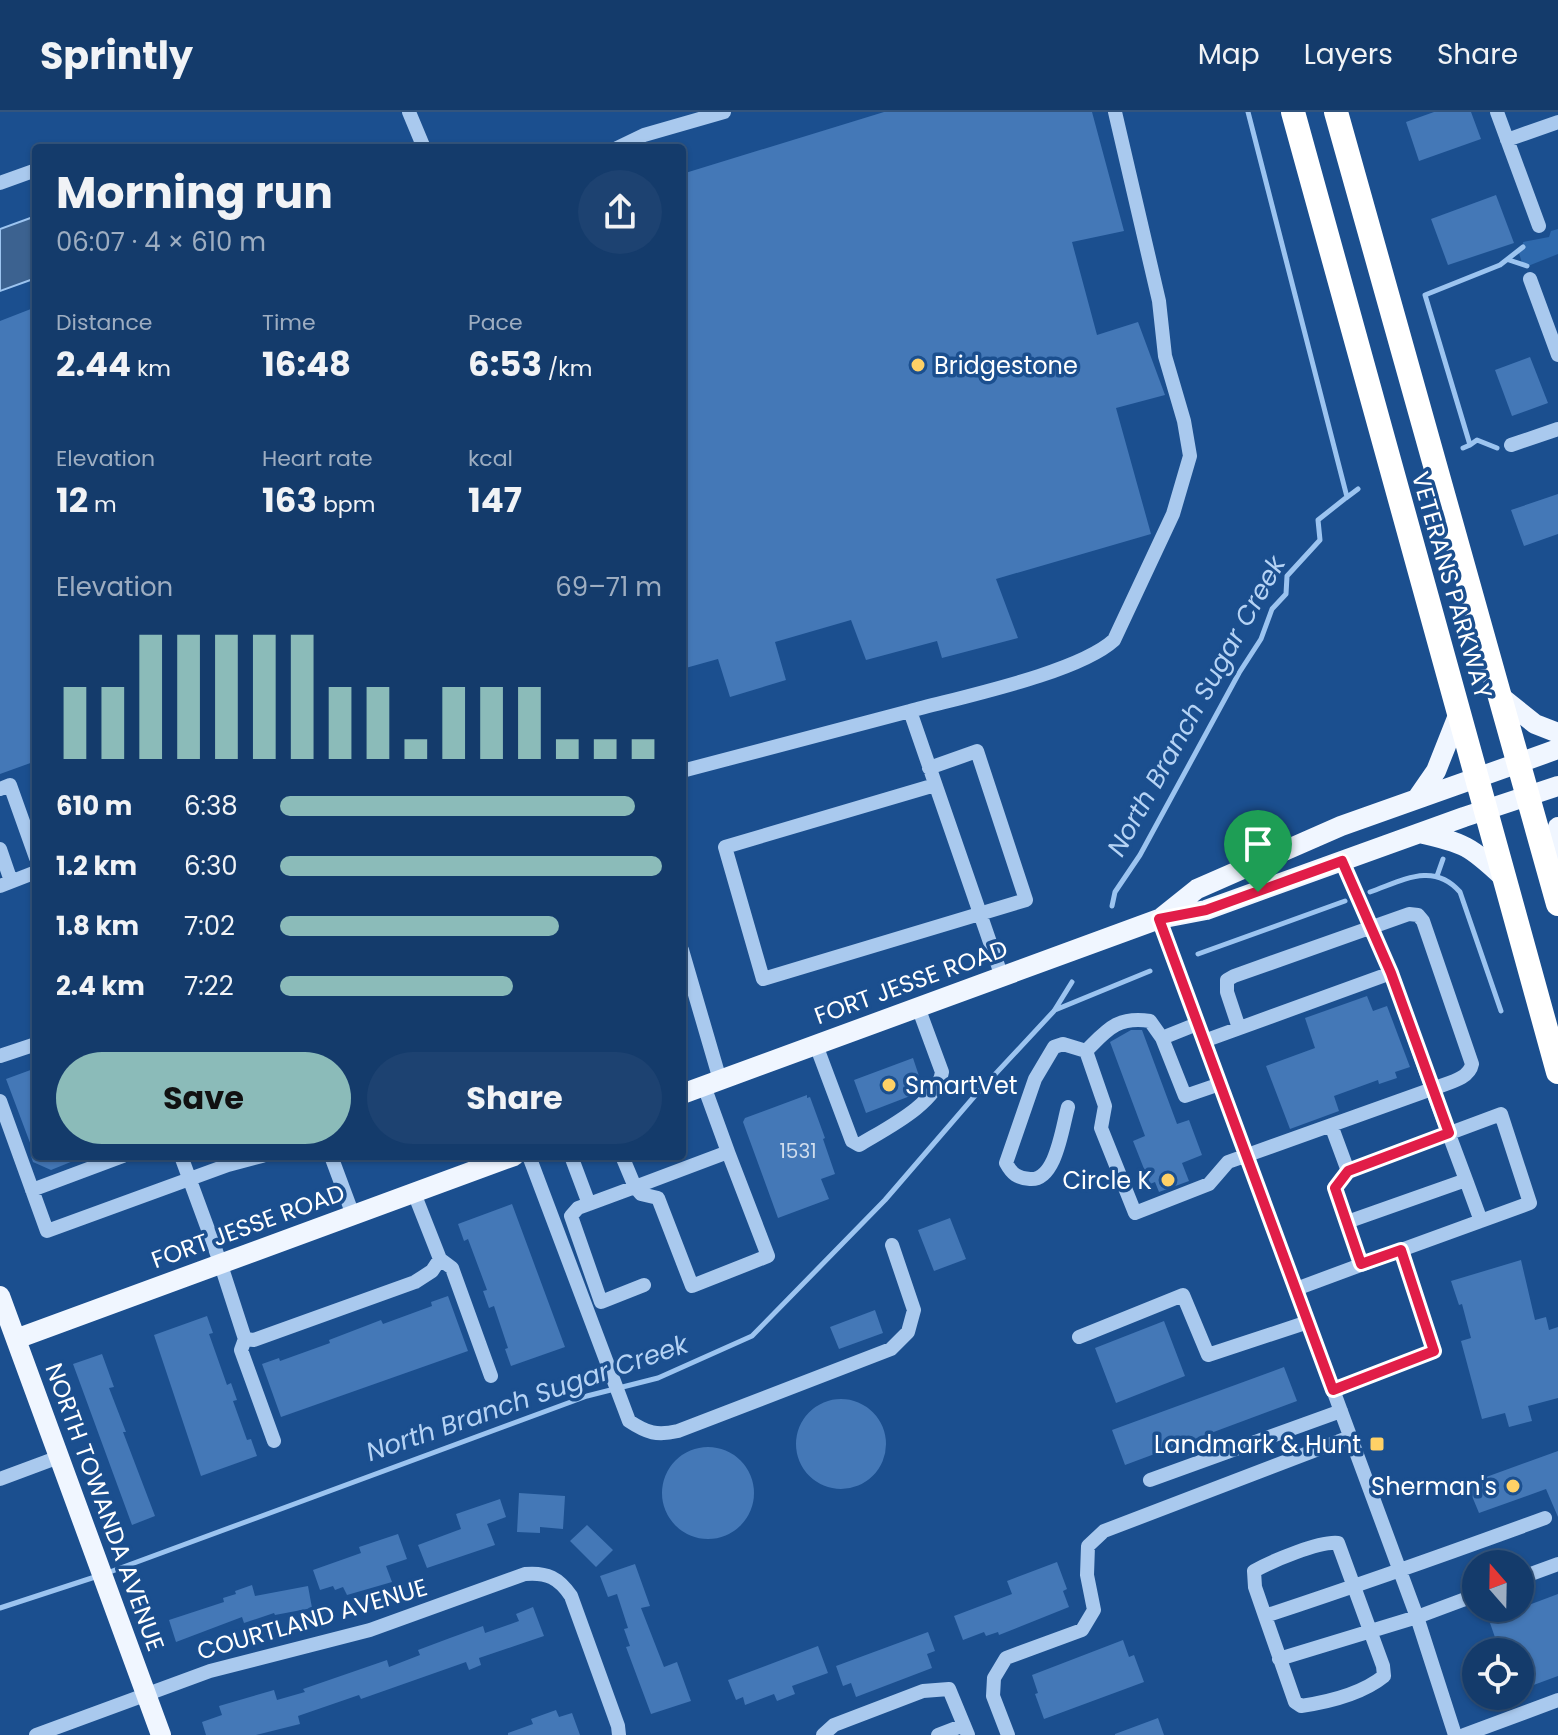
<!DOCTYPE html>
<meta charset="utf-8">
<style>
:root{--surface:#143b6b;--page:#1d4271;--text:#f1f3f6;--muted:#9dadc1;--line:#33557e;--accent:#8bbbb9}
body{margin:0;font-family:Poppins,sans-serif;background:var(--page);color:var(--text);height:100vh;display:flex;flex-direction:column;font-size:30px;white-space:nowrap}
*{box-sizing:border-box;margin:0}
p{font-size:26px;color:var(--muted)}
.icon{flex:none;width:44px;height:44px;fill:none;stroke:currentColor;stroke-width:2;stroke-linecap:round;stroke-linejoin:round}
.map{position:relative;flex:1;overflow:hidden}
.drawer{position:absolute;left:32px;top:32px;width:654px;height:1016px;display:flex;flex-direction:column;background:var(--surface);border-radius:8px;box-shadow:0 2px 6px #0004,0 0 0 2px var(--line)}
.drawer>*{flex:none}
.needle{width:52px;rotate:340deg}
.buttons{position:absolute;left:1462px;top:1438px;display:grid;gap:16px}
.buttons a{display:grid;place-items:center;width:72px;height:72px;border-radius:50%;background:var(--surface);box-shadow:0 2px 6px #0004,0 0 0 2px var(--line);font-size:40px}
.pin{position:absolute;display:grid;place-items:center;width:68px;height:68px;color:#fff;margin:-82px -34px;border-radius:50% 50% 50% 0;rotate:-45deg;box-shadow:0 0 8px #0007}
.pin .icon{rotate:45deg}
.round{display:grid;place-items:center;flex:none;width:84px;height:84px;border-radius:42px;background:var(--page)}
.overview{display:flex;align-items:center;justify-content:space-between;height:136px;padding:0 24px}
h1{font-size:44px;font-weight:700;line-height:60px}
.figures{display:grid;grid-template-columns:repeat(3,1fr);gap:12px;height:136px;padding:8px 24px}
.figures div{display:grid;align-content:center}
.figures b{font-size:34px;font-weight:700}
.figures small{font-size:22px;font-weight:400}
.figures p{font-size:22px}
.chart{height:224px;padding:16px 24px}
.chart p{display:flex;justify-content:space-between}
.chart svg{width:100%;height:144px;margin-top:8px;stroke:var(--accent);stroke-width:6}
.action{display:flex;gap:16px;margin-top:auto;padding:16px 24px}
.action a{flex:1;height:92px;border-radius:48px;background:var(--accent);color:#111;font-size:32px;font-weight:700;line-height:92px;text-align:center}
.action a+a{background:var(--page);color:var(--text)}
ul{padding:0 24px;list-style:none;font-size:26px}
li{display:grid;grid-template-columns:128px 96px 1fr;align-items:center;height:60px}
li i{height:20px;border-radius:10px;background:var(--accent)}
header{display:flex;align-items:center;gap:48px;box-sizing:border-box;height:112px;padding:0 40px;background:var(--surface);border-bottom:2px solid var(--line)}
header strong{font-size:38px}
nav{display:flex;gap:44px;margin-inline-start:auto;font-size:28px}
.map>svg:first-child{display:block}
.green{fill:#2e69ad}
.water{fill:#3c6290;stroke:#9cc4f0;stroke-width:2}
.lines{fill:none;stroke-linecap:round;stroke-linejoin:round}
.stream{stroke:#9cc4f0;stroke-width:5}
.building{fill:#4478b7}
.minor{stroke:#a9c9ee;stroke-width:14}
.major{stroke:#f0f6ff;stroke-width:20}
.highway{stroke:#fff;stroke-width:24}
.route-casing{stroke:#fff;stroke-width:16}
.route{stroke:#e11d48;stroke-width:10}
.poi-dot{fill:#ffd166;stroke:#1b4f8f;stroke-width:3}
.labels{text-anchor:middle;dominant-baseline:central;stroke-width:7;stroke-linejoin:round;paint-order:stroke}
.number-label{font-size:20px;fill:#d0dded}
.poi-label{font-size:24px;fill:#fff;stroke:#1b4f8f;text-anchor:end}
.street-label{font-size:24px;fill:#fff;stroke:#1b4f8f}
.water-label{font-size:26px;font-style:italic;fill:#b5d3f5;stroke:#1b4f8f}
</style>
<header>
<strong>Sprintly</strong>
<nav><a>Map</a><a>Layers</a><a>Share</a></nav>
</header>
<div class="map">
<svg width="1558" height="1623" viewBox="0 0 1558 1623">
<rect width="100%" height="100%" fill="#1b4f8f"/>
<path class="green" d="M1558 117V142L1528 154 1522 151 1519 141 1524 136 1523 130 1549 125 1551 119Z"/>
<path class="water" d="M36 104V166L0 179V117Z"/>
<g class="lines">
<path class="stream" d="M1509 148 1527 154
M1470 333 1477 328 1497 336
M1463 336 1470 333 1425 183 1500 153 1523 135
M1346 386 1358 377
M1437 764 1443 747
M1370 780C1402 769 1433 749 1460 780L1501 899
M1112 794 1115 780 1140 743 1239 561 1261 527 1272 497 1286 482 1287 464 1320 428 1318 408 1347 385 1248 0
M1198 842 1345 789
M1055 898 1150 859
M107 1461 587 1284 658 1266 752 1224 885 1088 973 986 1054 899 1072 870
M0 1496 98 1464"/>
</g>
<path class="building" d="M884 0H1092L1124 119 1072 130 1097 223 1138 210 1165 283 1116 296 1151 422 996 467 1018 526 942 546 937 529 866 548 851 508 775 530 786 568 730 585 718 547 682 557V62Z
M1434 0H1471L1481 27 1419 49 1406 10Z
M1496 83 1514 131 1448 153 1431 107Z
M36 195V649L0 662V209Z
M1530 245 1548 291 1512 304 1495 258Z
M1558 382V422L1524 434 1511 398Z
M1367 884 1373 899 1387 894 1410 955 1395 960 1397 966 1379 972 1378 968 1334 984 1339 999 1290 1017 1266 954 1315 936 1305 906Z
M1131 918H1142L1177 1012 1189 1008 1202 1043 1182 1051 1189 1069 1159 1080 1155 1070 1150 1072 1133 1029 1145 1024 1110 930Z
M913 946 923 976 918 981 866 1001 854 968Z
M36 956V1043L35 1044 6 967Z
M807 983V986L810 985 825 1026 823 1027 835 1062 821 1067 829 1087 778 1106 743 1010 745 1006Z
M31 1044H83V1045L51 1058 33 1050Z
M512 1092 565 1235 511 1254 505 1237 508 1236 494 1194 489 1196 483 1179 487 1178 468 1127 464 1129 458 1112Z
M950 1106 966 1147 934 1159 918 1118Z
M1521 1148 1535 1208 1546 1205 1549 1218 1558 1215V1286L1528 1294 1532 1309 1509 1315 1505 1301 1482 1307 1461 1229 1471 1226 1462 1192 1459 1193 1451 1169Z
M448 1184 468 1239 281 1305 262 1252 279 1246 280 1249 330 1231 329 1228 381 1208 383 1212 432 1194 431 1190Z
M875 1198 883 1221 839 1237 830 1215Z
M207 1204 213 1221 209 1222 227 1273 231 1271 237 1288 233 1289 247 1328 251 1327 257 1344 201 1364 154 1223Z
M1164 1209 1185 1264 1116 1291 1095 1236Z
M102 1242 114 1275 109 1276 126 1320H123L155 1404 132 1413 73 1252Z
M1284 1255 1297 1289 1125 1353 1112 1318Z
M796 1332a45 45 0 1 1 90 0a45 45 0 1 1-90 0Z
M662 1381a46 46 0 1 1 92 0a46 46 0 1 1-92 0Z
M1558 1339V1405L1546 1377 1479 1401 1467 1372Z
M519 1381 565 1384 563 1417 540 1415V1421L517 1420Z
M500 1387 506 1405 487 1412 495 1433 427 1456 418 1433 461 1417 456 1402Z
M587 1413 613 1438 596 1455 570 1429Z
M398 1422 407 1447 386 1454 392 1470 347 1483 343 1475 335 1478 333 1474 320 1478 313 1458 361 1441 359 1435Z
M1057 1450 1067 1477 1063 1479 1069 1495 999 1523 998 1520 986 1524 984 1520 963 1528 954 1504 1012 1482 1007 1469Z
M635 1452 650 1494 641 1496 664 1555 677 1550 691 1589 651 1602 626 1535 630 1534 624 1517 628 1516 617 1482 608 1485 600 1464Z
M252 1473 255 1484 308 1474 312 1496 275 1503 274 1501 244 1511 242 1505 176 1530 169 1508 224 1490 223 1486 236 1482 235 1479Z
M1558 1482V1564L1520 1578V1540H1500L1489 1508Z
M533 1495 544 1524 479 1546 481 1553 469 1558 466 1550 361 1587 359 1583 298 1604 300 1612 256 1623H206L202 1610 222 1603 219 1594 274 1578 277 1588 305 1580 303 1577 387 1548 389 1555 420 1543 418 1538 450 1526 483 1514 485 1521 519 1509 516 1502Z
M928 1520 935 1539 927 1542 932 1556 856 1585 851 1571 843 1574 836 1554Z
M1123 1528 1129 1545 1134 1543 1144 1570 1044 1607 1035 1582 1038 1581 1032 1563Z
M818 1534 828 1561 792 1574 795 1582 777 1589 774 1582 745 1593 743 1585 736 1588 728 1568Z
M556 1598 559 1605 572 1601 580 1623H508V1621L533 1612 531 1607Z
M1158 1606 1164 1623H1115V1622Z"/>
<g class="lines">
<path class="minor" d="M409 0 424 36
M1497 0 1539 114
M1507 28 1558 10
M617 36 644 23 724 0
M0 71 36 58
M1530 167 1558 243
M1511 333 1558 317
M910 599C961 585 1078 561 1114 528L1173 402 1190 344 1184 309 1165 244 1159 189 1115 0
M929 656 977 639 1026 788 763 867 725 735 935 673
M682 659 910 599 1002 865
M0 677 10 673 36 746
M0 737 11 769
M1342 749 1391 861
M0 774 36 760
M1159 807 1417 1505 1455 1623
M682 838 720 968
M1197 912 1162 926 1150 909C1117 904 1107 918 1086 939L1105 994 1101 1016 1135 1101 1209 1072 1228 1050 1432 977 1391 861 1204 929
M1239 916 1227 880V868L1234 864 1409 802 1418 803 1423 809 1472 952C1469 968 1446 971 1432 977L1466 1068 1347 1110
M1162 926 1185 984 1220 972
M816 933 852 1029 859 1033C885 1017 937 992 942 960L918 895
M0 944 36 932
M0 989 47 1119 228 1053 262 1044
M1068 995C1062 1016 1056 1069 1030 1067 1017 1066 1012 1062 1006 1051L1035 967 1054 935 1063 932 1086 939
M1331 1013 1348 1059
M181 1044 220 1150 245 1227 254 1228 415 1170 432 1159 440 1147 414 1081
M331 1044 353 1103
M529 1044 629 1309C647 1321 657 1324 678 1319L891 1237 908 1220 914 1198 892 1133
M571 1044 589 1092 635 1075 641 1082 658 1086 692 1174 768 1144 728 1040
M622 1044 635 1075 728 1040 704 974
M1466 1068 1481 1109
M32 1078 123 1044
M589 1092 578 1096 571 1104 601 1190 644 1173
M440 1147 452 1156 491 1264
M1361 1152 1335 1076 1348 1059 1501 1002 1530 1091 1401 1138
M1296 1177 1401 1138 1434 1239 1333 1278
M1079 1225 1183 1183 1208 1243 1308 1210
M245 1227 241 1238 274 1329
M0 1367 59 1345
M1150 1368 1341 1299
M1520 1466 1558 1452
M1265 1504 1255 1475 1254 1459C1272 1449 1319 1429 1338 1431L1383 1554 1384 1564C1363 1581 1328 1590 1301 1594L1295 1590 1265 1504C1359 1473 1452 1440 1545 1406
M1279 1547 1417 1505 1476 1483
M36 1623 210 1559 370 1518 525 1462C547 1460 559 1466 571 1484L618 1614 619 1623
M823 1623 834 1613 923 1579 949 1577 968 1623
M938 1623 964 1613
M1008 1623 993 1584 994 1566 1006 1546 1082 1518 1094 1498 1087 1463 1088 1434 1104 1419 1350 1325
M1464 1623 1558 1588"/>
<path class="major" d="M1500 584 1535 612 1558 621
M1418 685 1436 659 1459 601
M1419 721C1465 731 1470 734 1504 766
M1547 753 1558 715
M1162 805 1197 777 1341 714 1558 637
M682 982 1159 807 1206 798 1464 705 1558 674
M0 1184 161 1623
M16 1227 514 1044"/>
<path class="highway" d="M1293 0 1558 960
M1336 0 1558 792"/>
</g>
<g class="lines">
<defs>
<path id="route" d="M1342 749 1391 861 1449 1021 1348 1059 1335 1076 1361 1152 1401 1138 1434 1239 1333 1278 1159 807 1206 798Z"/>
</defs>
<use href="#route" class="route-casing"/>
<use href="#route" class="route"/>
</g>
<g class="poi-dot">
<circle cx="918" cy="253" r="8"/>
<circle cx="889" cy="973" r="8"/>
<circle cx="1168" cy="1068" r="8"/>
<rect x="1369" y="1324" width="16" height="16" rx="4"/>
<circle cx="1513" cy="1374" r="8"/>
</g>
<g class="labels">
<g class="number-label">
<text x="798" y="1039">1531</text>
</g>
<g class="poi-label">
<text x="934" y="253" text-anchor="start">Bridgestone</text>
<text x="905" y="973" text-anchor="start">SmartVet</text>
<text x="1152" y="1068">Circle K</text>
<text x="1361" y="1332">Landmark &amp; Hunt</text>
<text x="1497" y="1374">Sherman's</text>
</g>
<g class="street-label">
<text transform="translate(1452 473) rotate(74)">VETERANS PARKWAY</text>
<text transform="translate(911 870) rotate(-20)">FORT JESSE ROAD</text>
<text transform="translate(248 1114) rotate(-20)">FORT JESSE ROAD</text>
<text transform="translate(105 1395) rotate(70)">NORTH TOWANDA AVENUE</text>
<text transform="translate(312 1507) rotate(-16)">COURTLAND AVENUE</text>
</g>
<g class="water-label">
<text transform="translate(1196 594) rotate(-61)">North Branch Sugar Creek</text>
<text transform="translate(527 1286) rotate(-19)">North Branch Sugar Creek</text>
</g>
</g>
</svg>
<div class="buttons">
<a><svg class="needle" viewBox="-14 -14 28 28"><path d="M0-13l5 13h-10z" fill="#e53935"/><path d="M0 13l5-13h-10z" fill="#9dadc1"/></svg></a>
<a><svg class="icon" aria-label="locate" viewBox="0 0 24 24"><circle cx="12" cy="12" r="6"/><path d="M12 2v4M12 18v4M2 12h4M18 12h4"/></svg></a>
</div>
<div class="pin" style="left:1258px;top:780px;background:#1e9e55"><svg class="icon" aria-label="arrive" viewBox="0 0 24 24"><path d="M6 21V4h12l-3 4 3 4H6"/></svg></div>
<section class="drawer">
<div class="overview"><div><h1>Morning run</h1><p>06:07 · 4 × 610 m</p></div><a class="round"><svg class="icon" aria-label="share" viewBox="0 0 24 24"><path d="M12 15V3M7 8l5-5 5 5M5 13v7h14v-7"/></svg></a></div>
<div class="figures">
<div><p>Distance</p><b>2.44<small> km</small></b></div>
<div><p>Time</p><b>16:48</b></div>
<div><p>Pace</p><b>6:53<small> /km</small></b></div>
</div>
<div class="figures">
<div><p>Elevation</p><b>12<small> m</small></b></div>
<div><p>Heart rate</p><b>163<small> bpm</small></b></div>
<div><p>kcal</p><b>147</b></div>
</div>
<div class="chart"><p><span>Elevation</span>69–71 m</p>
<svg viewBox="0 0 160 44" preserveAspectRatio="none"><path d="M5 44V22M15 44V22M25 44V6M35 44V6M45 44V6M55 44V6M65 44V6M75 44V22M85 44V22M95 44V38M105 44V22M115 44V22M125 44V22M135 44V38M145 44V38M155 44V38"/></svg>
</div>
<ul>
<li><b>610 m</b>6:38<i style="width:93%"></i></li>
<li><b>1.2 km</b>6:30<i style="width:100%"></i></li>
<li><b>1.8 km</b>7:02<i style="width:73%"></i></li>
<li><b>2.4 km</b>7:22<i style="width:61%"></i></li>
</ul>
<div class="action"><a>Save</a><a>Share</a></div>
</section>
</div>
